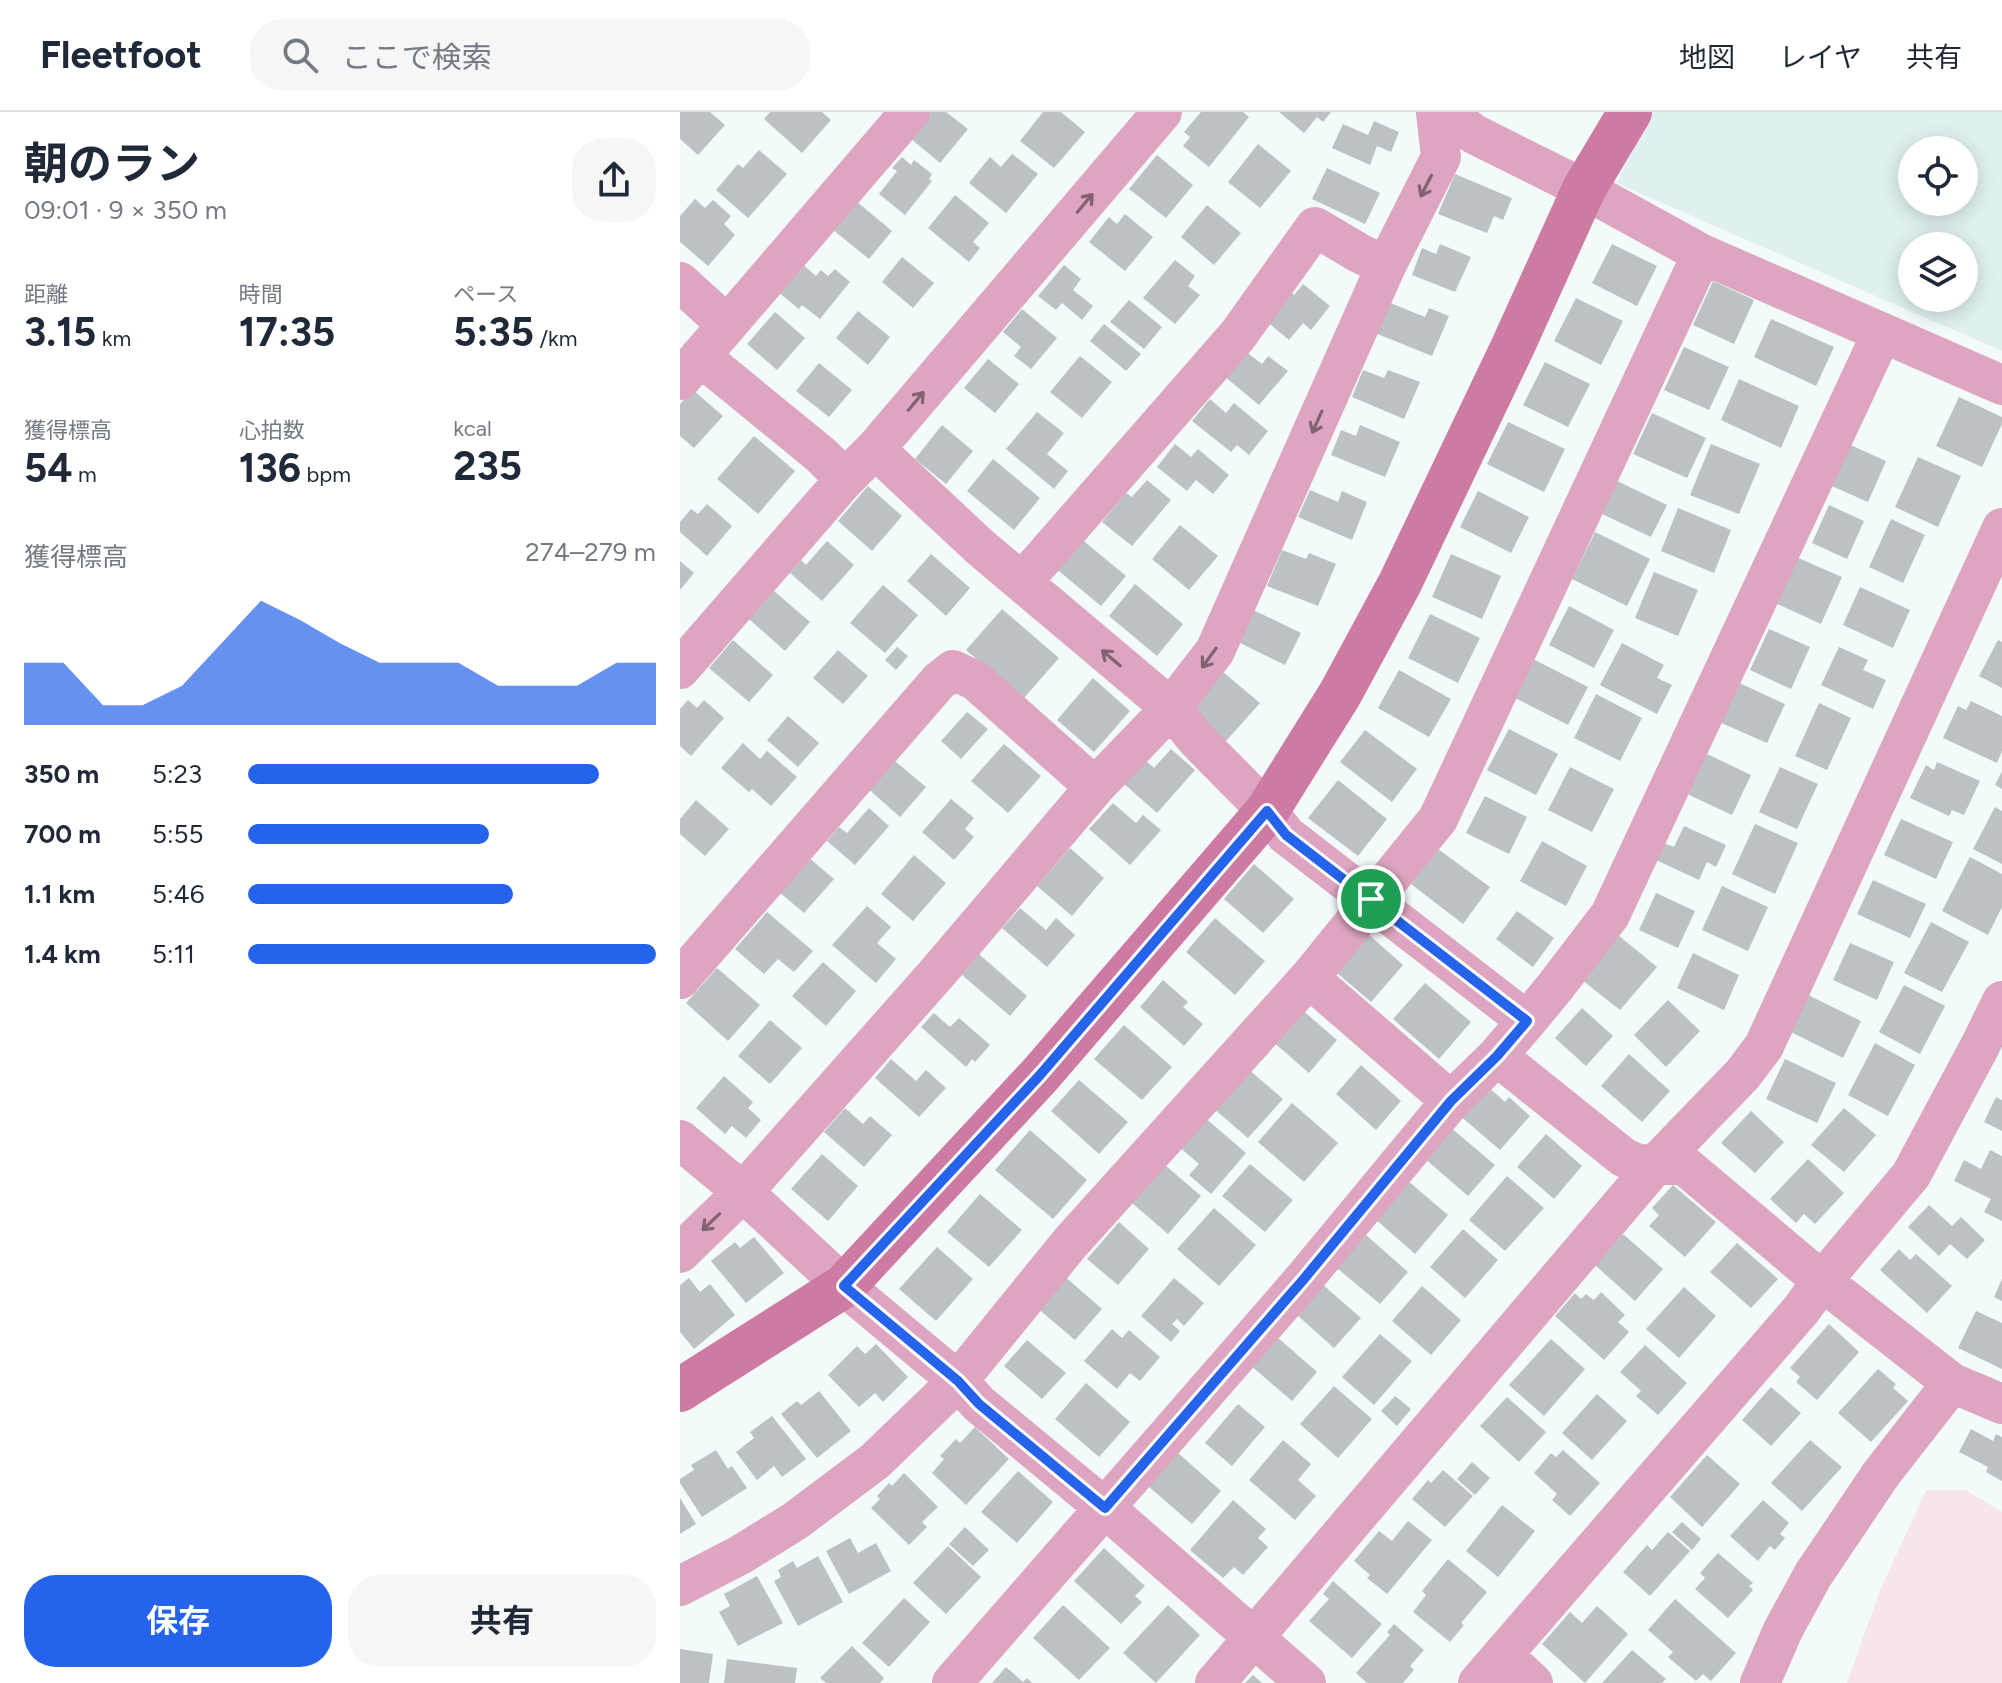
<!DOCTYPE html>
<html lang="ja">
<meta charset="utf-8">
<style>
:root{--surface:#fff;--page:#f6f6f7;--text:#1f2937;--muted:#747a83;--line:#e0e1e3;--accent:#2563eb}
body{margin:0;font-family:Figtree,"Noto Sans JP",sans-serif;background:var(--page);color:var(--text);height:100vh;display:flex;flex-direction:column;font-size:30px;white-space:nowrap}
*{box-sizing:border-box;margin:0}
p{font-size:26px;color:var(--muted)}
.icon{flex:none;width:44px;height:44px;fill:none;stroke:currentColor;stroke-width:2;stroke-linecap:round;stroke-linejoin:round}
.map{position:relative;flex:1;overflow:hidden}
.sheet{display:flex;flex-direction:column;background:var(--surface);width:680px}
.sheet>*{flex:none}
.buttons{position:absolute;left:1218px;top:24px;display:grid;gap:16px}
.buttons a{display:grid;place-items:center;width:80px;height:80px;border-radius:50%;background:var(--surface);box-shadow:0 4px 20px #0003;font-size:40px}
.pin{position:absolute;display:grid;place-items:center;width:68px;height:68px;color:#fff;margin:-34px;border:4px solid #fff;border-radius:50%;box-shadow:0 2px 8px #0007}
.round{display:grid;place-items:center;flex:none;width:84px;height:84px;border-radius:32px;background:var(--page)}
.headline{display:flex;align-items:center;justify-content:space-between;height:136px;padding:0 24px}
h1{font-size:44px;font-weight:700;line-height:60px}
.figures{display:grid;grid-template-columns:repeat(3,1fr);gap:12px;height:136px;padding:8px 24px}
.figures div{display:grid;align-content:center}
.figures b{font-size:40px;font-weight:700}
.figures small{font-size:22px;font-weight:400}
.figures p{font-size:22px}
.chart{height:224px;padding:16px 24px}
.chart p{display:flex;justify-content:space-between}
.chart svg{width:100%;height:144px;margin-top:8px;fill:var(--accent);opacity:.7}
.cta{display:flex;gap:16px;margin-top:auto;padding:16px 24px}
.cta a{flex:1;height:92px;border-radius:32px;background:var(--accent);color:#fff;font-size:32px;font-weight:700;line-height:92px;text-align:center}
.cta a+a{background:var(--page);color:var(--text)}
ul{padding:0 24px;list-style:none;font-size:26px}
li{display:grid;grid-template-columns:128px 96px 1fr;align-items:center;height:60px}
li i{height:20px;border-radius:10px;background:var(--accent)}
header{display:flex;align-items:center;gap:48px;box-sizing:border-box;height:112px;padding:0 40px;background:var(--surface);border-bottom:2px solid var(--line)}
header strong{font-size:38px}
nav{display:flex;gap:44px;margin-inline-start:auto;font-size:28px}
.search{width:560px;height:72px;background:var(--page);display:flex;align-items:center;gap:20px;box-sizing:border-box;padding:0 28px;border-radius:32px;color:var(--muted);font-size:30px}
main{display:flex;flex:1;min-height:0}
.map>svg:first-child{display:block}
.built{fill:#e0f0f1;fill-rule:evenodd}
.green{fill:#f6e5ec}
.building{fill:#bcc2c3}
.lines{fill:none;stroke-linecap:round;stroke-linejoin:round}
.street{stroke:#dea5c0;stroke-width:40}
.secondary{stroke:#ce7ba4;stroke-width:44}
.oneway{stroke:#816271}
.route-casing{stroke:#fff;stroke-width:16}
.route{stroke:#2563eb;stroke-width:10}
</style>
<header>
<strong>Fleetfoot</strong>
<div class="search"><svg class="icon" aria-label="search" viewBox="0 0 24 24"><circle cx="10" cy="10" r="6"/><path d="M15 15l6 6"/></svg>ここで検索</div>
<nav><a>地図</a><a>レイヤ</a><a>共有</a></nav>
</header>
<main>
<section class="sheet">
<div class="headline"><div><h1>朝のラン</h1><p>09:01 · 9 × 350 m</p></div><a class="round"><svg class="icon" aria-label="share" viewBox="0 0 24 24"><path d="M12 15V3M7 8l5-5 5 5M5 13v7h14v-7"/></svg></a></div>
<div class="figures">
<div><p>距離</p><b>3.15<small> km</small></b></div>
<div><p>時間</p><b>17:35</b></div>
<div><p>ペース</p><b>5:35<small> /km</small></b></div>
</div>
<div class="figures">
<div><p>獲得標高</p><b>54<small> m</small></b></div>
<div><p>心拍数</p><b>136<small> bpm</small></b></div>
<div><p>kcal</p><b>235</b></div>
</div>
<div class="chart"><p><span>獲得標高</span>274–279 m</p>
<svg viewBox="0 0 160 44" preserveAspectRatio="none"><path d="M0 44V25L10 25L20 38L30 38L40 32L50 19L60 6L70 12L80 19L90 25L100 25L110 25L120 32L130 32L140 32L150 25L160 25V44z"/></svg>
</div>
<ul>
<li><b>350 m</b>5:23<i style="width:86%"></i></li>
<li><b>700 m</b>5:55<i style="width:59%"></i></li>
<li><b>1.1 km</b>5:46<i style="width:65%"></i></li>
<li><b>1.4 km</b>5:11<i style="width:100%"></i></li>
</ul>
<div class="cta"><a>保存</a><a>共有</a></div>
</section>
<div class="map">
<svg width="1322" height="1571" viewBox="0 0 1322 1571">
<rect width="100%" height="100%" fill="#f3fafa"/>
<path class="built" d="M972 0H1322V239L936 71ZM1232 38H1284V90H1232ZM1232 134H1284V186H1232Z"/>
<path class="green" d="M1246 1378H1286L1322 1400V1571H1167L1199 1481Z"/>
<path class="building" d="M0 0H30L45 13 18 43 0 27Z
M90 0H142L151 8 122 41 84 7Z
M251 0H266L288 17 260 51 230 26Z
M363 0H381L405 20 374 56 340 29Z
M521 0H563L569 5 529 55 503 34 510 25 504 20Z
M599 0H651L643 10 637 5 624 21Z
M694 9 719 20 711 40 697 34 690 53 652 36 663 12 688 23Z
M578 32 611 59 580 96 548 70Z
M79 38 107 62 68 106 36 78 58 52 63 56Z
M332 42 358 62 326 101 289 71 310 45 321 55Z
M477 43 513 73 486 106 449 77Z
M222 45 231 53 234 48 252 62 249 67 252 69 225 103 199 82 217 59 212 56Z
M647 56 700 81 685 112 632 87Z
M775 62 832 86 823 108 814 104 807 121 758 102Z
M275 83 309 111 293 130 300 136 289 150 248 116Z
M15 87 25 96 33 88 51 104 44 112 55 123 28 154 0 130V104Z
M176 89 212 119 189 147 153 118Z
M527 93 561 121 534 153 501 125Z
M445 102 473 125 445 159 409 130 429 105 437 112Z
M760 132 791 145 775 180 732 163 742 136 756 142Z
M932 132 977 154 957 194 912 171Z
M222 145 254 171 233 196 202 170Z
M495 148 515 164 508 174 520 183 495 212 463 186Z
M121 151 136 164 141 158 148 164 155 157 170 170 140 207 122 193 119 197 98 180Z
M384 153 401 167 393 178 413 194 402 208 382 191 376 198 358 184Z
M1033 169 1074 188 1054 232 1013 213Z
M623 172 650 194 631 218 623 211 609 228 586 209 610 180 614 183Z
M896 186 943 209 921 253 874 229Z
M449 188 482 215 464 237 430 210Z
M708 190 745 205 749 196 769 204 752 244 695 221Z
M342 197 377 226 351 257 334 244 341 235 323 220Z
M178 199 210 225 188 253 156 226Z
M95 200 125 226 97 258 67 232Z
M1091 207 1154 235 1136 274 1074 245Z
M424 212 461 242 446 259 410 229Z
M1004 235 1049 255 1029 298 984 278Z
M565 239 582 252 588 244 608 259 579 293 544 264Z
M400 244 432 270 402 306 370 280Z
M308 247 339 272 315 301 284 276Z
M865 250 910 272 888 315 843 293Z
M139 251 172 278 149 305 116 279Z
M683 258 704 266 708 258 740 270 724 307 672 285Z
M1059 267 1119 294 1101 336 1041 308Z
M13 278 43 304 14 336 0 324V292Z
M1279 285 1322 305V312L1302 355 1256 334Z
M530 287 546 301 554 291 588 319 569 343 557 333 551 340 512 309Z
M357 300 384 321 367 342 388 359 374 377 326 337Z
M972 301 1026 326 1007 366 953 342Z
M828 310 885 337 864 380 807 352Z
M262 313 293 339 266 372 235 347Z
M680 313 720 330 705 365 651 343 661 318 676 324Z
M74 324 115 359 78 402 37 367Z
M1166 331 1206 349 1188 390 1147 372Z
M495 332 511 345 518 337 549 363 533 382 516 368 507 379 477 355Z
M1031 332 1080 352 1059 402 1010 383Z
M1238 345 1281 364 1258 415 1215 395Z
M313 347 360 386 334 418 287 379Z
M467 368 491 388 452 434 422 410 446 381 452 385Z
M937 369 987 393 971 425 922 402Z
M188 374 222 404 192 439 158 409Z
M630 378 658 390 662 379 687 390 672 428 618 405Z
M798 379 849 405 831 441 780 415Z
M27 392 52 414 27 444 0 420V410L11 397 18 402Z
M1149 393 1184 409 1167 447 1132 431Z
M998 396 1051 418 1034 461 981 439Z
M1211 407 1245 423 1223 471 1189 455Z
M500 413 538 444 509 478 472 447Z
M915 420 970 447 947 494 892 467Z
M399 425 446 464 421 494 374 455Z
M147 429 174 453 142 489 110 461 121 448 126 453Z
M602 438 626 447 629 441 656 452 638 494 587 474Z
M251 442 290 476 266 504 227 469Z
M771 442 821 464 802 507 752 485Z
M1116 445 1162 465 1141 512 1095 491Z
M0 449 14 461 0 478Z
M974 460 1018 478 998 524 955 506Z
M455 472 503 512 477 544 429 504Z
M203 473 238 503 205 541 170 511Z
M1180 475 1230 498 1213 536 1163 513Z
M94 479 130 510 105 539 69 507Z
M889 494 934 518 914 556 869 533Z
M322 497 379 546 343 587 286 538Z
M571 497 621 521 605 553 556 529Z
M750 502 800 526 778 571 728 546Z
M1089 517 1130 535 1111 577 1070 558Z
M53 528 93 563 69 590 29 556Z
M1318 528 1322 530V576L1299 564Z
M942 531 984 553 977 566 992 573 977 602 920 573Z
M217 535 228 544 216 558 205 548Z
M1159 535 1188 548 1183 558 1206 568 1193 597 1141 573Z
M158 538 188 564 163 592 133 566Z
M853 547 908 575 888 613 833 585Z
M719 558 771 587 749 625 698 596Z
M543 560 580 591 546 629 510 598Z
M413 566 450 599 414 640 377 608Z
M1055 569 1105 592 1087 631 1037 609Z
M916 582 962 606 940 649 894 626Z
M8 588 17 596 24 588 44 606 11 644 0 634V597Z
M1291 589 1322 604V639L1317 651 1263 626 1278 594 1286 598Z
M1139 591 1171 606 1147 658 1115 644Z
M287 600 308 617 281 647 261 629Z
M108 604 139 631 118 655 87 628Z
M829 617 878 642 856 683 807 658Z
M685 618 737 657 712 690 660 650Z
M63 631 80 647 87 639 117 665 91 694 72 677 69 680 41 656Z
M324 632 361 664 328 701 291 669Z
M491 637 515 658 477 701 443 671 464 647 474 656Z
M1025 641 1071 663 1052 703 1007 682Z
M210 645 246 675 220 705 185 674Z
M1257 650 1300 669 1284 703 1272 698 1269 704 1230 686 1246 653 1254 658Z
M890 655 934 677 912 720 868 698Z
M1100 655 1138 672 1117 717 1079 700Z
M1322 659V677L1315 673Z
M658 668 707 707 678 744 628 706Z
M805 684 847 705 829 742 786 721Z
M271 687 294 706 285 717 294 725 274 748 242 720Z
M16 688 49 717 25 744 0 722V707Z
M433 691 456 711 463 703 481 718 450 753 409 717Z
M1315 695 1322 699V752L1293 737Z
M189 696 209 714 175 753 147 729 159 715 167 721Z
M1221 707 1273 730 1256 767 1204 743Z
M1075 712 1118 731 1095 782 1052 762Z
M1004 714 1046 733 1036 755 1027 750 1019 768 976 748 984 731 994 735Z
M862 729 907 754 886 794 840 769Z
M390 736 424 766 392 804 357 774Z
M758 737 810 775 783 812 731 772Z
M234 743 266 771 233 809 201 782Z
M128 745 154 767 124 801 98 779Z
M1290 745 1322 762V795L1308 823 1262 799Z
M574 752 614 787 583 821 544 787Z
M1193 768 1246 792 1230 826 1177 802Z
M1042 774 1088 795 1068 839 1022 818Z
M976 781 1015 799 998 836 959 818Z
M187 794 211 815 197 831 216 847 196 871 152 833Z
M340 796 366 818 376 806 395 823 367 855 322 816Z
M837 799 874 826 853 855 816 827Z
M87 800 133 839 114 860 98 847 84 862 55 837Z
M535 806 585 849 555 883 506 840Z
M1251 810 1289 830 1262 880 1224 861Z
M679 814 723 853 691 890 656 860Z
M938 823 977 855 940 898 902 868Z
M1170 831 1214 850 1197 888 1153 868Z
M1013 841 1059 863 1044 898 997 876Z
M299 842 347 884 330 904 282 863Z
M143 850 176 879 146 914 112 884Z
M37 856 80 893 48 929 6 891Z
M483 868 508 890 503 895 523 912 504 934 460 895Z
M745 871 791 910 759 947 713 907Z
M1224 873 1265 894 1240 942 1199 920Z
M1128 883 1181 909 1163 946 1109 919Z
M988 888 1020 919 986 955 954 923Z
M620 896 657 928 629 961 591 928Z
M902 896 933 924 906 954 875 926Z
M254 901 270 915 279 906 310 933 295 950 292 947 286 955 241 915Z
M90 908 122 936 90 972 58 944Z
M444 913 492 955 462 988 414 947Z
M1195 931 1235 953 1208 1004 1168 983Z
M949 942 990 979 962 1010 921 974Z
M211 947 236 969 246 958 266 976 239 1005 195 966Z
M1105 947 1156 971 1137 1011 1086 987Z
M681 953 721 989 696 1018 656 982Z
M567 956 603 987 568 1026 533 996Z
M44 964 73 990 68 996 81 1008 66 1026 52 1014 45 1022 16 996Z
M399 968 448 1010 419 1042 371 999Z
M806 973 825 990 829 985 850 1004 820 1038 779 1003Z
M1316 985 1322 988V1019L1304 1010Z
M612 991 658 1031 624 1070 578 1030Z
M165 996 183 1012 190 1004 212 1023 184 1055 144 1020Z
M1164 996 1196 1023 1164 1060 1131 1033Z
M1071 999 1104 1030 1075 1061 1041 1031Z
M523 1004 566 1041 531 1082 509 1063 519 1052 497 1033Z
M770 1015 815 1053 788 1084 743 1045Z
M350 1018 407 1068 373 1107 315 1058Z
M866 1022 902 1054 874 1087 837 1055Z
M1310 1038 1322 1044V1109L1304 1100 1311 1087 1274 1069 1284 1048 1301 1057Z
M142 1042 178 1074 148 1109 111 1077Z
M1128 1047 1164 1081 1135 1112 1124 1102 1116 1111 1090 1087Z
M570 1052 613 1088 585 1120 542 1084Z
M485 1053 521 1084 488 1122 452 1091Z
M827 1064 864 1096 825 1139 789 1108Z
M727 1068 768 1103 735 1142 694 1106Z
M993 1073 1036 1110 1005 1145 969 1114 979 1103 972 1096Z
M300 1082 342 1118 309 1155 267 1120Z
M1249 1093 1272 1114 1281 1105 1305 1128 1287 1147 1270 1132 1259 1144 1228 1115Z
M534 1096 576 1133 539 1174 497 1137Z
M439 1110 469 1137 438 1173 407 1147Z
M783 1117 818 1148 785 1186 750 1155Z
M943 1122 983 1157 955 1189 915 1153Z
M686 1123 728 1160 700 1192 657 1156Z
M74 1125 104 1161 66 1191 31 1149 55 1130 60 1136Z
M1057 1131 1098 1167 1071 1196 1030 1160Z
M257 1135 293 1167 256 1209 219 1177Z
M1219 1137 1230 1148 1236 1142 1272 1174 1247 1201 1200 1158Z
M383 1163 422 1197 395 1228 356 1195Z
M9 1166 20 1180 30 1172 55 1203 14 1237 0 1220V1173Z
M494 1166 524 1191 504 1214 497 1207 492 1212 500 1219 491 1230 461 1204Z
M1322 1167V1189L1314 1185Z
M642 1172 681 1206 654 1236 616 1202Z
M742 1174 781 1208 751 1243 712 1209Z
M1004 1175 1036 1204 999 1246 966 1217Z
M921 1180 945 1203 938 1210 949 1220 924 1248 875 1204 895 1181 901 1187 906 1182 914 1188Z
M1296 1199 1322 1211V1257L1278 1236Z
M1149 1212 1179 1240 1137 1288 1116 1270 1120 1265 1110 1256Z
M432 1217 442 1226 449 1218 480 1245 460 1269 450 1261 437 1277 404 1249Z
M700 1222 732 1249 694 1293 662 1265Z
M596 1224 637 1260 612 1289 570 1253Z
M871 1227 905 1257 864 1304 829 1273Z
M347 1228 386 1261 362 1287 324 1254Z
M196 1232 228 1265 203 1290 195 1281 179 1295 148 1263 177 1234 185 1242Z
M965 1233 1007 1271 978 1303 956 1284 961 1279 940 1260Z
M1198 1257 1216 1272 1213 1276 1228 1289 1191 1330 1158 1301Z
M406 1271 450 1310 419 1345 375 1307Z
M654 1274 692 1307 658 1346 620 1312Z
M1091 1275 1121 1301 1091 1334 1062 1308Z
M139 1279 171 1319 137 1346 101 1302 117 1289 121 1293Z
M917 1282 947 1309 912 1348 882 1321Z
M715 1284 731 1297 717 1314 701 1299Z
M827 1285 866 1320 839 1350 800 1314Z
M558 1292 585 1315 552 1354 525 1331Z
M92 1304 126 1347 102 1365 94 1354 77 1368 56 1340 74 1326 70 1320Z
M295 1315 329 1347 286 1393 252 1361 264 1347 260 1344 276 1327 280 1331Z
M1291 1317 1313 1329 1316 1322 1322 1325V1369L1306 1360 1308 1355 1279 1340Z
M603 1328 631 1352 618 1368 636 1384 615 1408 569 1368Z
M1130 1328 1162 1355 1122 1399 1091 1371Z
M36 1338 48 1357 52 1354 67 1376 22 1405 0 1371V1367L14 1358 11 1353Z
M883 1338 920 1371 890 1404 872 1388 877 1382 854 1361 871 1341 876 1345Z
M498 1341 541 1379 512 1412 468 1374Z
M1027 1343 1060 1372 1022 1415 990 1385Z
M792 1350 810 1366 795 1383 777 1367Z
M763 1358 793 1384 765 1415 732 1387 748 1368 751 1371Z
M338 1359 373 1390 337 1431 301 1400Z
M224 1361 258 1395 242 1410 247 1415 229 1433 191 1396 200 1387 197 1384 209 1371 212 1374Z
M0 1386 16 1412 0 1422Z
M553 1388 586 1417 578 1426 588 1435 563 1463 554 1455 543 1466 510 1438Z
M1083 1388 1109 1411 1100 1422 1105 1426 1095 1438 1090 1434 1078 1449 1050 1424Z
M822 1393 855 1419 818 1465 786 1439Z
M728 1409 752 1428 707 1482 687 1466 690 1463 674 1449 699 1419 712 1429Z
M1002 1410 1021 1427 1012 1438 992 1420Z
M285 1415 309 1438 293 1454 269 1432Z
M988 1420 1010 1439 970 1484 943 1460 967 1433 972 1438Z
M170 1426 178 1441 196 1431 211 1459 169 1482 146 1439Z
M268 1434 301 1465 266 1502 233 1471Z
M424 1436 465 1474 455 1484 462 1490 441 1512 394 1469Z
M1038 1441 1073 1471 1069 1474 1073 1478 1048 1506 1015 1477 1025 1466 1020 1461Z
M138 1444 163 1490 118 1514 94 1469 101 1465 98 1458 113 1449 117 1456Z
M768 1447 807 1480 781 1511 784 1513 770 1530 733 1500 746 1483 742 1479Z
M77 1464 103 1511 58 1534 39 1500 50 1494 44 1482Z
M653 1469 702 1512 672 1546 629 1509 649 1487 643 1482Z
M224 1486 250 1510 209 1555 182 1531Z
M995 1487 1056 1541 1031 1569 1023 1562 1016 1569 988 1545 993 1540 968 1518Z
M383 1493 430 1536 399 1568 353 1526Z
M488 1493 520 1523 476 1571 443 1541Z
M917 1494 948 1522 905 1571 862 1532 890 1500 902 1511Z
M714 1512 744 1538 730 1554 734 1558 723 1571H687L676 1561 710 1523 707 1520Z
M172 1534 204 1566 200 1571H146L140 1566Z
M0 1537 33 1542 29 1571H0Z
M952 1538 986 1567 982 1571H922Z
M47 1547 117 1556 115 1571H44Z
M326 1555 343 1570 347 1566 352 1571H312Z
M573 1563 582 1571H565Z"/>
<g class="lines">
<path class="street" d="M765 0 794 22 904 77 1022 142 1322 273
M0 170 46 212
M20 244 141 343 165 367
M0 268 230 0
M195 337 300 435 491 596 518 629 587 699 606 723 847 909
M342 470 558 223 635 115 679 141 706 154
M0 557 165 367 195 337 482 0
M629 866 771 989
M0 867 259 569 273 558 296 569 415 675
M817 944 943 1045 958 1052 1004 1053 1142 1169 1272 1271 1322 1292
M0 1028 63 1080 164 1174 278 1269 299 1292 425 1396 626 1571
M0 1141 63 1080 259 859 415 675 491 596 535 539 706 154 761 45 756 0
M0 1474 60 1443 115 1409 195 1349 278 1269 390 1131 629 866 758 707 1022 142
M823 1543 853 1571
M272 1571 623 1168 771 989 817 944 847 909 875 875 930 803 1202 221
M535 1571 976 1052 1063 962 1084 934 1322 416
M798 1571 1121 1198 1142 1169 1231 1063 1300 934 1322 889
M1080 1571 1103 1518 1133 1463 1201 1362 1272 1271"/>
<path class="secondary" d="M0 1278 164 1174 360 963 587 699 660 582 720 471 833 234 904 77 950 0"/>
</g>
<defs><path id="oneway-shaft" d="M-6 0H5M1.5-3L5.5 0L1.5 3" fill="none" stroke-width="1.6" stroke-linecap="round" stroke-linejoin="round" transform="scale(2)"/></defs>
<g class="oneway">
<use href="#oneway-shaft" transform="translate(746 74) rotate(117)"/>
<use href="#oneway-shaft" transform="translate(405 91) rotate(-50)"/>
<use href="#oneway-shaft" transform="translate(236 289) rotate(-50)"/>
<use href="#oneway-shaft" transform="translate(637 310) rotate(114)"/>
<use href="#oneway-shaft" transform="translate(431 546) rotate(-140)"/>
<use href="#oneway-shaft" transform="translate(529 546) rotate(126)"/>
<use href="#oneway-shaft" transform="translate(31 1110) rotate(136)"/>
</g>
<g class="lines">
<defs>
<path id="route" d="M587 699 606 723 847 909 817 944 771 989 623 1168 425 1396 299 1292 278 1269 164 1174 360 963Z"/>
</defs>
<use href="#route" class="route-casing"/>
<use href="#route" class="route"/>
</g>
</svg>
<div class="buttons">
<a><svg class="icon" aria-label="locate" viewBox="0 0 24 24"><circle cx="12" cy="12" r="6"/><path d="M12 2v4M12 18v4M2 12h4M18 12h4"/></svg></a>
<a><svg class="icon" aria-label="layers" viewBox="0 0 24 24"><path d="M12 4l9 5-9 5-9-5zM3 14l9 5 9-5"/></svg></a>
</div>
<div class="pin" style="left:691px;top:787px;background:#1e9e55"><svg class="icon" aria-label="arrive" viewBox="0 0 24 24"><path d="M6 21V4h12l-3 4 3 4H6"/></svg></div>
</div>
</main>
